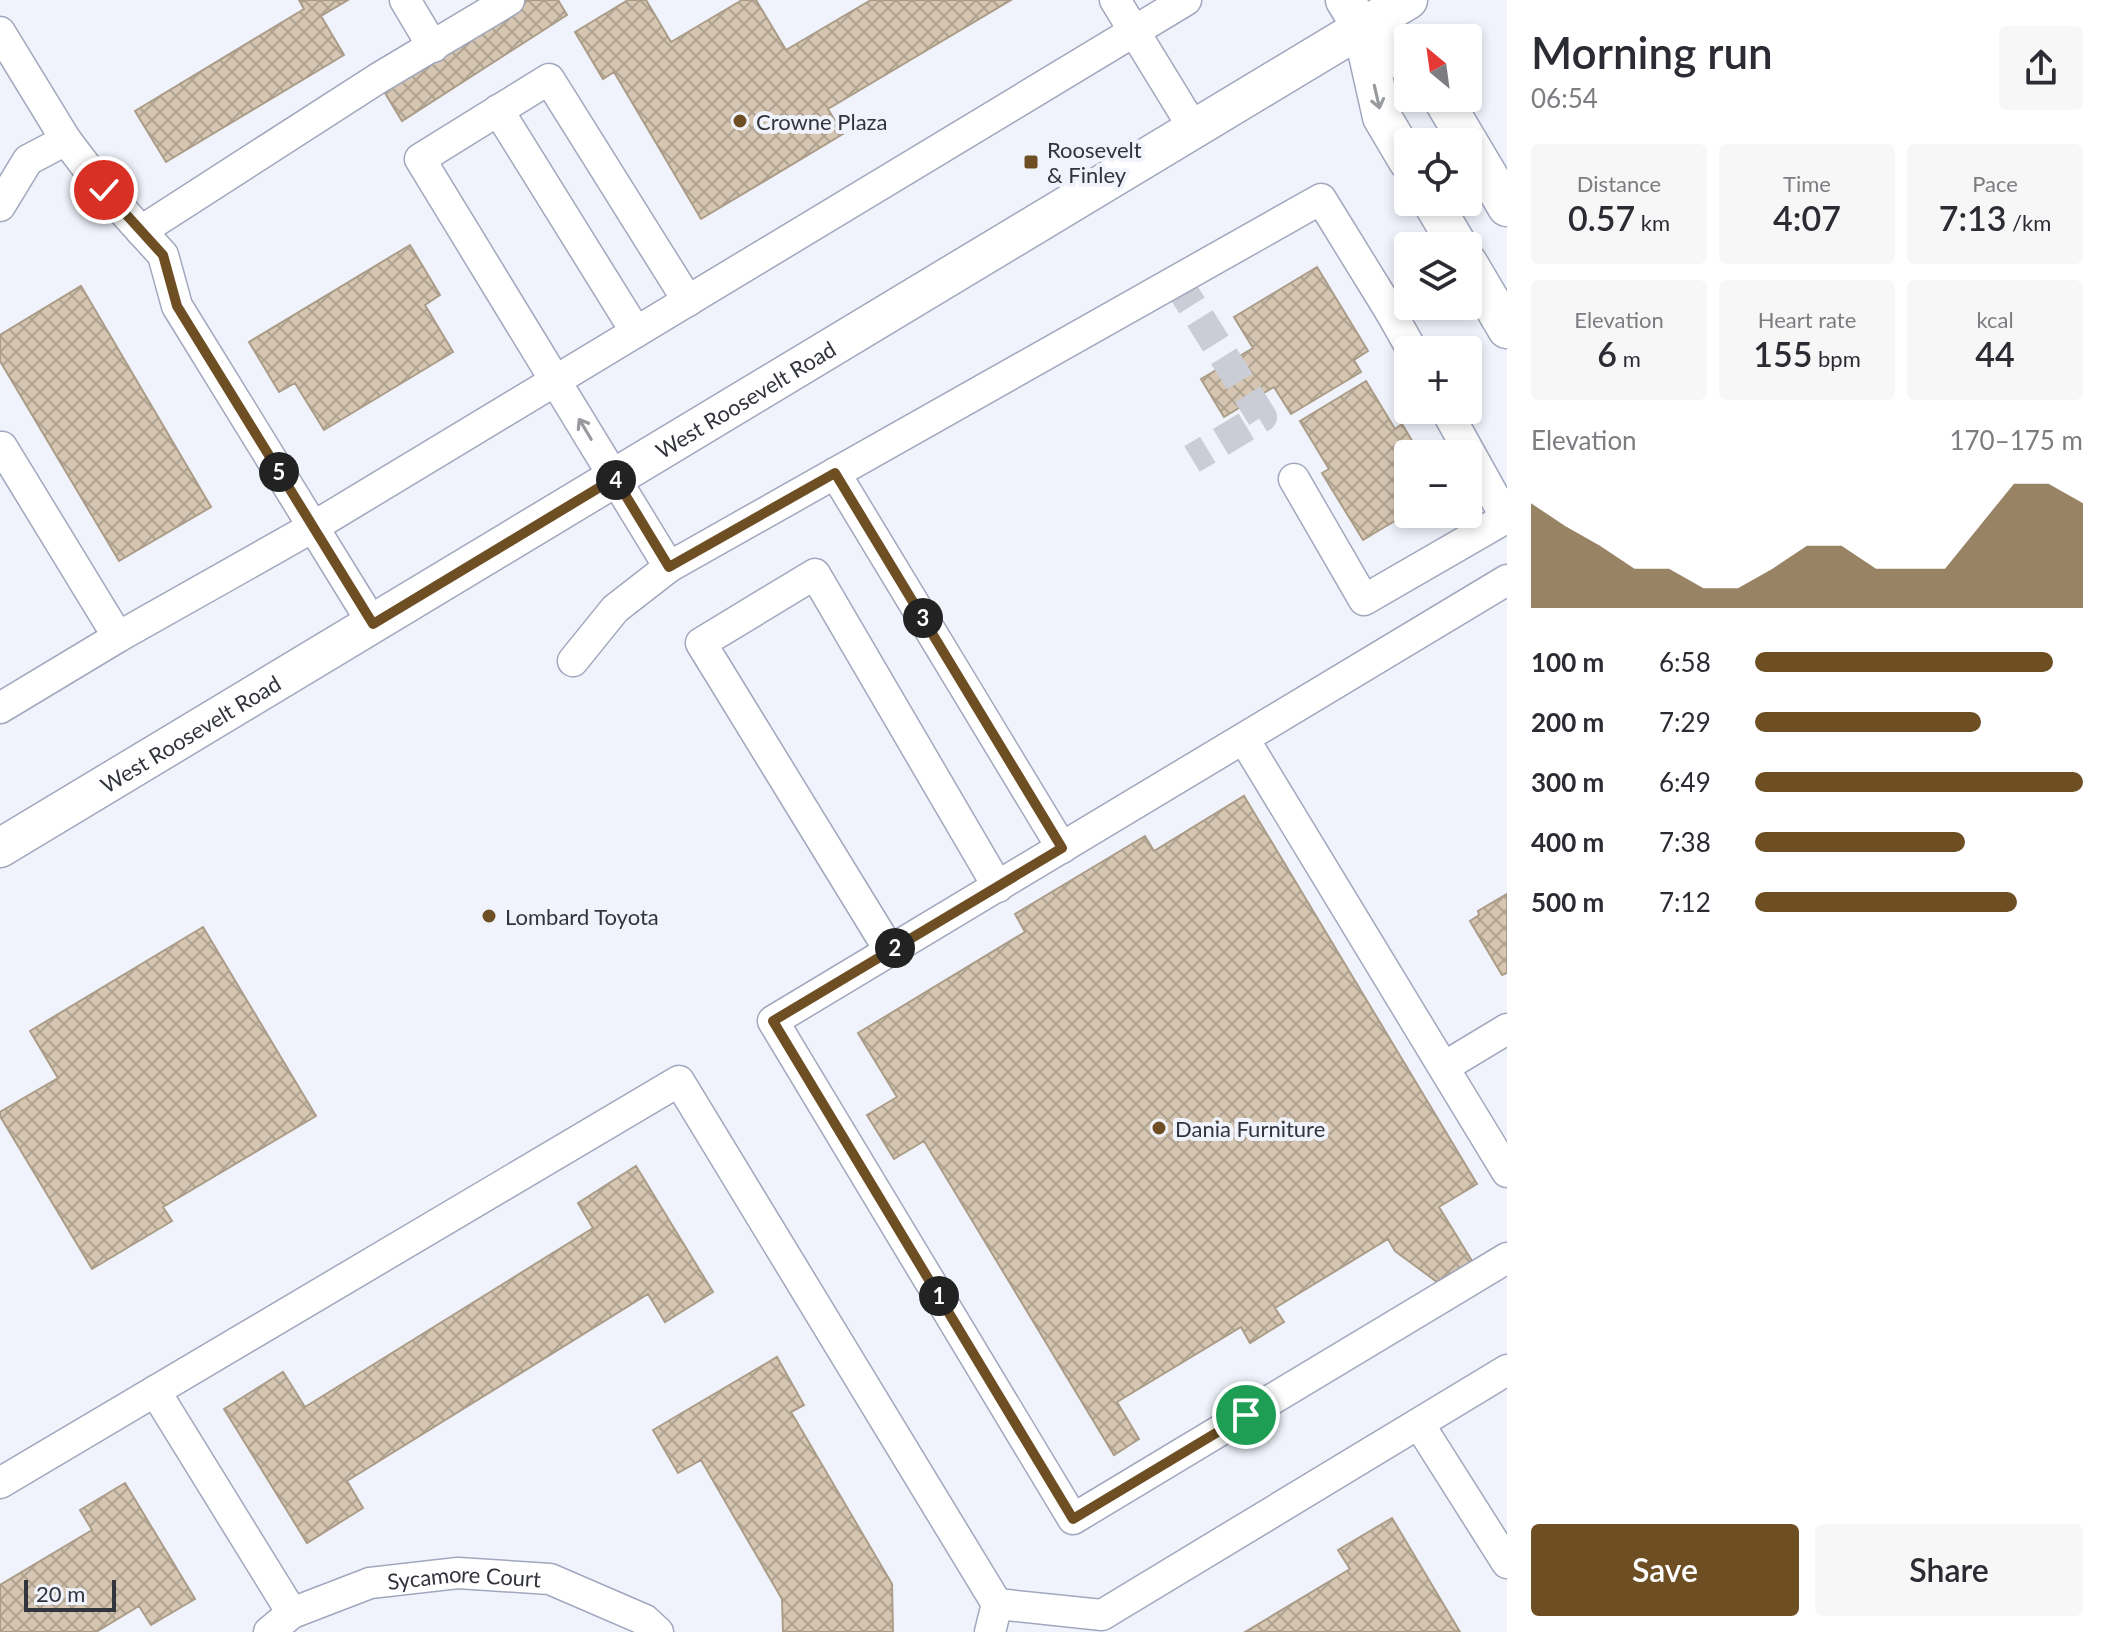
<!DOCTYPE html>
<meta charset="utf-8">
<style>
:root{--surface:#fff;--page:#f7f7f7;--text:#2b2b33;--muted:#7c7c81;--accent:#6e4f24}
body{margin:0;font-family:Lato,sans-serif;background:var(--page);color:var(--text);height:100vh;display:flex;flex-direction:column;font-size:30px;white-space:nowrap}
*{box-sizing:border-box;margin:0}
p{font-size:26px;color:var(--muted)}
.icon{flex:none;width:44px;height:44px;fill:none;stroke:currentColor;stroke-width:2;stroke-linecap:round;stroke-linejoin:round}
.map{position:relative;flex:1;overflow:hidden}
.side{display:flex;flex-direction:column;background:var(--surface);width:600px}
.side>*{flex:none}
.needle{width:52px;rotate:331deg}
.buttons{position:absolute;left:1394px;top:24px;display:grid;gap:16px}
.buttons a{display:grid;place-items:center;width:88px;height:88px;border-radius:8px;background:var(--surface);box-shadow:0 4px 12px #0003;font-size:40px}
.scale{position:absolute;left:24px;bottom:20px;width:92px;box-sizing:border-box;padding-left:8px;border:4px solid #32343d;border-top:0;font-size:22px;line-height:28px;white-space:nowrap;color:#32343d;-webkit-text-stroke:6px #f0f3fc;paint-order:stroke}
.pin{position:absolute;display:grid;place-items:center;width:68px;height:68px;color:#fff;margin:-34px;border:4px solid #fff;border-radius:50%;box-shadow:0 2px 8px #0007}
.km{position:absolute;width:40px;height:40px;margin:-20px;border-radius:50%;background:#222;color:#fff;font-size:22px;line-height:40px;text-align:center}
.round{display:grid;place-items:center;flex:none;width:84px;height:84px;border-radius:8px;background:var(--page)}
.summary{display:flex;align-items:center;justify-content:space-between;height:136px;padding:0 24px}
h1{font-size:44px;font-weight:600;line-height:60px}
.metrics{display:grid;grid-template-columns:repeat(3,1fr);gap:12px;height:136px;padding:8px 24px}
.metrics div{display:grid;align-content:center;border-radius:8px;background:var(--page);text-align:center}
.metrics b{font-size:34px;font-weight:600}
.metrics small{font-size:22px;font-weight:400}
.metrics p{font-size:22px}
.chart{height:224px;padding:16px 24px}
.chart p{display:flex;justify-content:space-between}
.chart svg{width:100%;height:144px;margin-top:8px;fill:var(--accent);opacity:.7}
.primary-button{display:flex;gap:16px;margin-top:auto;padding:16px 24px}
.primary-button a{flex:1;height:92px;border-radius:8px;background:var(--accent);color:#fff;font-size:32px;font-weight:600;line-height:92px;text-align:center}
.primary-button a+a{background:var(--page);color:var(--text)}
ul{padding:0 24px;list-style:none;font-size:26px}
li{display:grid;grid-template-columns:128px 96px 1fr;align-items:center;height:60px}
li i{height:20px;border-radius:10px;background:var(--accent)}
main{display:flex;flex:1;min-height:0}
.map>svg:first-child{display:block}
.building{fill:url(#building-cross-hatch);stroke:#ab9c88;stroke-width:2}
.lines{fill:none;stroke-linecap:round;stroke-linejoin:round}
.minor-tunnel{stroke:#cacdd6;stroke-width:30;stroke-dasharray:30 15;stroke-linecap:butt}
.minor-casing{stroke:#a1a7bd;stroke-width:33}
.major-casing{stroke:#a1a7bd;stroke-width:41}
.minor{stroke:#fff;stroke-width:30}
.major{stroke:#fff;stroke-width:38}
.oneway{stroke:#989a9e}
.route-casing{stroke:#fff;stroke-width:16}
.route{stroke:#6e4f24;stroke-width:10}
.poi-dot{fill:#6e4f24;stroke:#f0f3fc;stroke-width:3}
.labels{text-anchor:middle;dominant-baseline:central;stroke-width:8;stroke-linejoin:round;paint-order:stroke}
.poi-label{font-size:22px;fill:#32343d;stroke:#f0f3fc;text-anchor:start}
.street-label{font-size:22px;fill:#32343d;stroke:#f0f3fc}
</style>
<main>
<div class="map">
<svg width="1507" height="1632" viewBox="0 0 1507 1632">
<defs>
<pattern id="building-cross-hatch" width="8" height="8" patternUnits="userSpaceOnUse" patternTransform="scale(2)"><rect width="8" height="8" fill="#d6c6b1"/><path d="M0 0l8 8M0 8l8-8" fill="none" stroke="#aea291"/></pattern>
</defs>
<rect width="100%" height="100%" fill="#f0f3fc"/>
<path class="building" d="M299 0H348L321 16 344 55 166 162 135 111 304 9Z
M516 0H558L567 15 402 121 379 83Z
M628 0H646L671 42 742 0H756L786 50 871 0H1011L828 109 843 134 701 219 614 72 603 79 575 32Z
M410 245 440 295 425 305 453 352 324 430 295 383 279 392 249 342Z
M1317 267 1368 351 1354 360 1361 372 1291 414 1274 387 1224 417 1201 379 1253 348 1234 317Z
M81 286 211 507 119 561 0 361V335Z
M1366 381 1395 429 1402 424 1420 454H1408V513L1363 540 1322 473 1329 469 1300 421Z
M1244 796 1477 1184 1439 1207 1472 1261 1437 1282 1395 1251 1388 1239 1275 1308 1284 1322 1250 1343 1241 1327 1117 1402 1139 1439 1114 1455 924 1141 894 1159 867 1115 897 1097 858 1033 1025 932 1015 914 1145 836 1154 851Z
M1507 894V973L1502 975 1470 921 1479 915 1478 911Z
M203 927 316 1116 163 1207 172 1221 92 1269 0 1116V1112L58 1078 30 1031Z
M636 1166 713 1292 665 1322 648 1294 347 1481 363 1508 307 1543 224 1409 283 1372 305 1407 593 1228 578 1203Z
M777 1357 804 1405 791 1412 892 1584 893 1632H783L782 1599 701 1460 678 1473 653 1430Z
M125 1483 195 1599 151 1625 139 1606 96 1632H0V1585L92 1530 80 1510Z
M1392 1518 1460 1632H1245L1350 1569 1338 1550Z"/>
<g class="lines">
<path class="minor-tunnel" d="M1176 280 1262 417 1192 459"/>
<defs>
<g id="minor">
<path d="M405 0 433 47"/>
<path d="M1115 0 1194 129"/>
<path d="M0 32 66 140 104 190 163 255 177 306 373 624"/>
<path d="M498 110 636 332"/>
<path d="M0 206 28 160 66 140"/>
<path d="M141 231 377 79 509 0"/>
<path d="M688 301 549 79 420 159 669 567 1321 199 1390 311 1408 301"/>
<path d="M1390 311 1412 350"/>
<path d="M0 449 2 447 118 637"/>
<path d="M835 473 1062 848"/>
<path d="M1294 479 1364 600 1506 518 1446 410"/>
<path d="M1507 580 773 1021 1073 1519 1507 1258"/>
<path d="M573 661 615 609 669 567"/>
<path d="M0 708 118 637 313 527 1186 0"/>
<path d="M1244 739 1507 1172"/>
<path d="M890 951 701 643 815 574 998 887"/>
<path d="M1444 1067 1507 1029"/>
<path d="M155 1391 292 1613"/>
<path d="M1419 1424 1507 1563"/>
<path d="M0 1483 679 1081 997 1604 990 1632"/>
<path d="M997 1604 1102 1615 1507 1370"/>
<path id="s1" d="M269 1632 292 1613 370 1583 458 1573 550 1579 645 1620 658 1632"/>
</g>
<g id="major">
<path d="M1345 0 1362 28 1382 117 1408 161"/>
<path d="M1362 28 1408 65"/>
<path d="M1442 98 1507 207"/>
<path d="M1432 202 1458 246"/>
<path d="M1468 263 1507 329"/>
<path id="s2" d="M0 848 1408 0"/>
</g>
</defs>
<use href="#minor" class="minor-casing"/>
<use href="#major" class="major-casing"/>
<use href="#minor" class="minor"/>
<use href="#major" class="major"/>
</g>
<defs><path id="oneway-shaft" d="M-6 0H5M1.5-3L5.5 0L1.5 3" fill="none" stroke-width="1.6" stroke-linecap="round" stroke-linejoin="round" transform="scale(2)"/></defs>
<g class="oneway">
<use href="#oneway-shaft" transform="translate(1377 97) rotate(77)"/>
<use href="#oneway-shaft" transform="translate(585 429) rotate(-121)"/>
</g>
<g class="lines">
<defs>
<path id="route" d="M104 190 163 255 177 306 373 624 615 478 669 567 835 473 1062 848 773 1021 1073 1519 1246 1415"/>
</defs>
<use href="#route" class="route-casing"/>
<use href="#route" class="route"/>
</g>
<g class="poi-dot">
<circle cx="740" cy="121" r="8"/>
<rect x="1023" y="154" width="16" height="16" rx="4"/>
<circle cx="489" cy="916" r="8"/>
<circle cx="1159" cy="1128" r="8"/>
</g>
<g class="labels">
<g class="poi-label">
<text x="756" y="121">Crowne Plaza</text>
<text x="1047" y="149">Roosevelt<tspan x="1047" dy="25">&amp; Finley</tspan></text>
<text x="505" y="916">Lombard Toyota</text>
<text x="1175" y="1128">Dania Furniture</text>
</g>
<g class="street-label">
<text stroke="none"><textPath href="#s2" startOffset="870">West Roosevelt Road</textPath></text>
<text stroke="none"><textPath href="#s2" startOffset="222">West Roosevelt Road</textPath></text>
<text stroke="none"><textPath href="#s1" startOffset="208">Sycamore Court</textPath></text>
</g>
</g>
</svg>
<div class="buttons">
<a><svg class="needle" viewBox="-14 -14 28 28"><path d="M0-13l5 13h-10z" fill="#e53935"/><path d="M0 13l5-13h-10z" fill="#7c7c81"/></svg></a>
<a><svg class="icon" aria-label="locate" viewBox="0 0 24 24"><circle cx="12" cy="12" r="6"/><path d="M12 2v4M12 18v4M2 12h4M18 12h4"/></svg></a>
<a><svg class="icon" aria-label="layers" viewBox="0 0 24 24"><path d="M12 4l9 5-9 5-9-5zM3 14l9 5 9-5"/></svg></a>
<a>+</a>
<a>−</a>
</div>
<div class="scale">20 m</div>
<div class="pin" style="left:1246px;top:1415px;background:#1e9e55"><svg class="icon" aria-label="arrive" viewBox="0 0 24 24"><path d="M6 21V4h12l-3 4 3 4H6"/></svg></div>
<div class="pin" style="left:104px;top:190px;background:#d93025"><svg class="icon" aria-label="check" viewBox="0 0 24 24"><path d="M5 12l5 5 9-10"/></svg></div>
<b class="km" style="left:939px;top:1296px">1</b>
<b class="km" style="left:895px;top:948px">2</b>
<b class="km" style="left:923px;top:618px">3</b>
<b class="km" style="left:616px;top:480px">4</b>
<b class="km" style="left:279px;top:472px">5</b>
</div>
<section class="side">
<div class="summary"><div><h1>Morning run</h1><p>06:54</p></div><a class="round"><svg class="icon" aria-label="share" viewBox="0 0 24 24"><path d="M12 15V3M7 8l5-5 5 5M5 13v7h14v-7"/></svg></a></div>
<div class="metrics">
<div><p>Distance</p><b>0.57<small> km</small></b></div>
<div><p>Time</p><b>4:07</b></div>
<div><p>Pace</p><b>7:13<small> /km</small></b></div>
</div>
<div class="metrics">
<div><p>Elevation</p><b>6<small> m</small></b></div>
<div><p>Heart rate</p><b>155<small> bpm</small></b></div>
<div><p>kcal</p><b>44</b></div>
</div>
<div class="chart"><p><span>Elevation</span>170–175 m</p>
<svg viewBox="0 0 160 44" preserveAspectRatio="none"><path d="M0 44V12L10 19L20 25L30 32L40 32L50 38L60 38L70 32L80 25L90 25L100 32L110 32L120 32L130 19L140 6L150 6L160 12V44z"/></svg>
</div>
<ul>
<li><b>100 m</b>6:58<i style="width:91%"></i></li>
<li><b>200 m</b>7:29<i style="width:69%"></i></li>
<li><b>300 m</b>6:49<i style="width:100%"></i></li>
<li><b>400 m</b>7:38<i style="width:64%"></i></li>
<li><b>500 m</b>7:12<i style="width:80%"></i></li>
</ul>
<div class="primary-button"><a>Save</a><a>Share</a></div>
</section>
</main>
